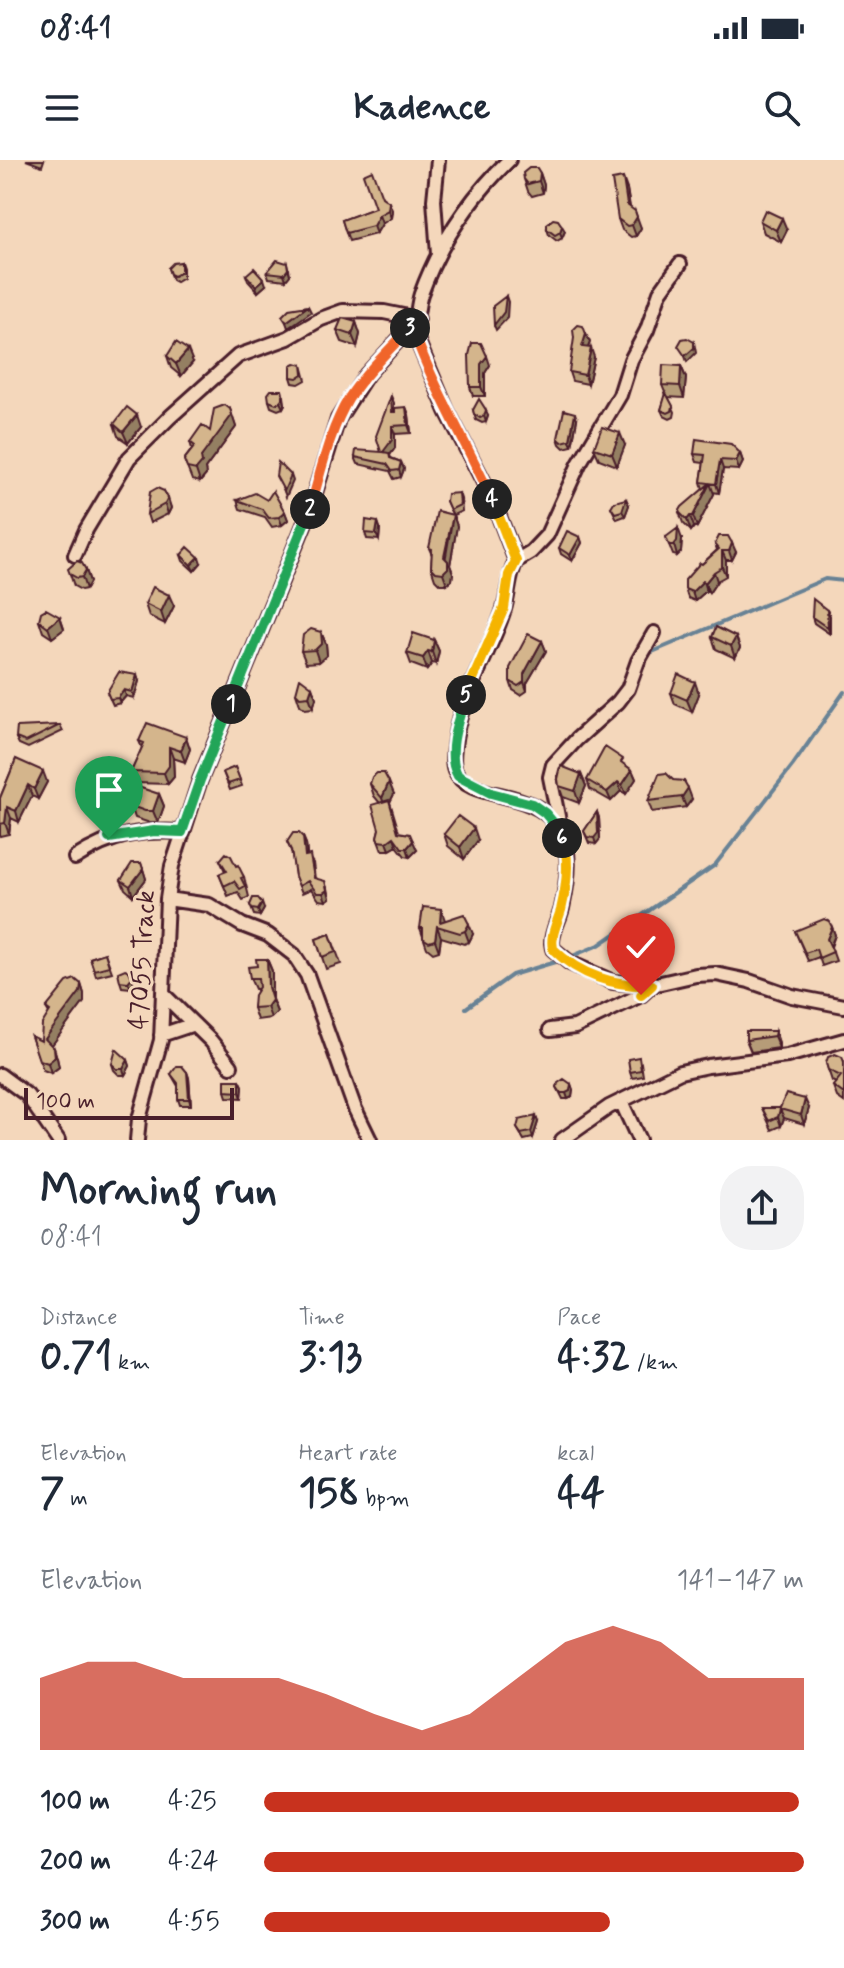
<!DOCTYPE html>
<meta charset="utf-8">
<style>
:root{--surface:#fff;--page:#f2f2f3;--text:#1f2937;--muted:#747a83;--accent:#c8321e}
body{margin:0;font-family:Mynerve,sans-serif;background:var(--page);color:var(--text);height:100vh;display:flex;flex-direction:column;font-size:30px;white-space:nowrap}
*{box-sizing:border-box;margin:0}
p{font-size:26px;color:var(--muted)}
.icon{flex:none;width:44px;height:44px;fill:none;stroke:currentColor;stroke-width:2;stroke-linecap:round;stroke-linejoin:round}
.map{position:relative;height:980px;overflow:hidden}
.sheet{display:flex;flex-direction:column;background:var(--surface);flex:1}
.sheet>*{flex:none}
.scale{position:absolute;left:24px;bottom:20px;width:210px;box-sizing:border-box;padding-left:8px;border:4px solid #4a1f2b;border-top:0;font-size:22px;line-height:28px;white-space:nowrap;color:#4a1f2b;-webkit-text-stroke:6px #f4d7bb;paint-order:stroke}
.pin{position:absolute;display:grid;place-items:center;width:68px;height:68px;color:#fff;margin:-82px -34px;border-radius:50% 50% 50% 0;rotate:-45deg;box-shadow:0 0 8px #0007}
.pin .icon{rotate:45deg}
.km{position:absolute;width:40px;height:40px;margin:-20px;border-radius:50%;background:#222;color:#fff;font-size:22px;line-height:40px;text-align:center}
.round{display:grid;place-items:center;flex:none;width:84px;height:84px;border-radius:32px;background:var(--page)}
.headline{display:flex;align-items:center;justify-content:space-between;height:136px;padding:0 40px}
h1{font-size:44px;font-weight:800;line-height:60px}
.stats{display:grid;grid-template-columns:repeat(3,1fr);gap:12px;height:136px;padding:8px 40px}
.stats div{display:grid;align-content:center}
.stats b{font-size:40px;font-weight:800}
.stats small{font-size:22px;font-weight:400}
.stats p{font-size:22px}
.chart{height:224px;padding:16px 40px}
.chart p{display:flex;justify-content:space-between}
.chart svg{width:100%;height:144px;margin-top:8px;fill:var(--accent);opacity:.7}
ul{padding:0 40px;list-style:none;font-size:26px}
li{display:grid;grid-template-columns:128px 96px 1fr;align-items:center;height:60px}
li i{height:20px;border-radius:10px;background:var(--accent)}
.status{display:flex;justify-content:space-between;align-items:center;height:56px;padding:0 40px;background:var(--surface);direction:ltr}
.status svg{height:22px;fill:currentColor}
header{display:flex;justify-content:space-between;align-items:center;height:104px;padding:0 40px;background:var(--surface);font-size:36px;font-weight:800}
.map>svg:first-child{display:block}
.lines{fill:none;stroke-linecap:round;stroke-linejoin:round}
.stream{stroke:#678295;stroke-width:4}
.street-casing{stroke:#4a1f2b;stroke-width:18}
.street{stroke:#f4d7bb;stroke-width:12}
.wall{fill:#b69c78;stroke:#4a1f2b;stroke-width:2}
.shaded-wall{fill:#947f62;stroke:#4a1f2b;stroke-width:2}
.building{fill:#d4b58c;stroke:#4a1f2b;stroke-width:2}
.split-1-casing{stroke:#fff;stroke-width:16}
.split-2-casing{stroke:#fff;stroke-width:16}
.split-3-casing{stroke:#fff;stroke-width:16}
.split-4-casing{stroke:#fff;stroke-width:16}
.split-5-casing{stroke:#fff;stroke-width:16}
.split-6-casing{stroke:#fff;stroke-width:16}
.split-7-casing{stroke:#fff;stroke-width:16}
.split-1{stroke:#22a559;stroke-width:10}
.split-2{stroke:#22a559;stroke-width:10}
.split-3{stroke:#f0652b;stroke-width:10}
.split-4{stroke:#f0652b;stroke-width:10}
.split-5{stroke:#f5b400;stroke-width:10}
.split-6{stroke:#22a559;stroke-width:10}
.split-7{stroke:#f5b400;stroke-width:10}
.labels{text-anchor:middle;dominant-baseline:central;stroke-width:6;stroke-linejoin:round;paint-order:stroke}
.street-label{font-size:26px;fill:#4a1f2b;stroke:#f4d7bb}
</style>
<div class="status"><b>08:41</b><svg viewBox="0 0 49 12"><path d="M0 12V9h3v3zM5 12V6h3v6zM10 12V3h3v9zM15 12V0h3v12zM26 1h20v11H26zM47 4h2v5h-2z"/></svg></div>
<header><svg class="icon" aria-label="menu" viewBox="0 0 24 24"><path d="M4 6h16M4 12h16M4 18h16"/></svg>Kadence<svg class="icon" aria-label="search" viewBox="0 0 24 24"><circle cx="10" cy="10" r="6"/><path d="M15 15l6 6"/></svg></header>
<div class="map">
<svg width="844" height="980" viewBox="0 0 844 980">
<rect width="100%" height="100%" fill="#f4d7bb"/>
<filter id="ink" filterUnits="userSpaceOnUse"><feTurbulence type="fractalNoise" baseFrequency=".0125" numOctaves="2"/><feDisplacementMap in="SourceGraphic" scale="16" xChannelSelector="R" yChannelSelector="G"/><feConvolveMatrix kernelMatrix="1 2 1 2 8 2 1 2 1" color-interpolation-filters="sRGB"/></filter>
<g filter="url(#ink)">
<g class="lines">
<path class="stream" d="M650 493 825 419 844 421
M466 848 512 815 565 799 599 785 715 705 793 605 844 532"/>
<defs>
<path id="street" d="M509 0C469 39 440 82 421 134 417 146 418 158 413 170L447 251 492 338 516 401C508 417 509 433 504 449 489 497 459 536 454 587 453 595 452 604 455 611 472 647 550 621 566 687 570 704 566 730 562 748 559 760 552 771 552 783L553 789 570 803 613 822 652 825 696 815 716 814 749 821 792 836 844 846
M438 94 434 40 438 0
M75 395 86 370 129 298 170 257 238 196 288 178 321 159 343 151 384 152 418 159
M516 401 531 392 547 375 579 304 620 235 631 200 647 170 660 132 680 104
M561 671 550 617 553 605 577 579 618 542 628 529 638 501 654 473
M75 698C112 674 140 670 182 672
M167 739 209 745 242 765 268 775 294 795 307 815 355 949 370 980
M163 834 211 881 231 906
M550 870 575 867 641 835 652 825
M161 875 194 864
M0 915 27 935 58 980
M621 941 639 980
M137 980 139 959 161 880 167 739 172 706 200 620 308 355 338 259 367 214 416 161
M562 980 609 947 680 912 708 906 787 896 844 880"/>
</defs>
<use href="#street" class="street-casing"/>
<use href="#street" class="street"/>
</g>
<path class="wall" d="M26 0H44L42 6Z
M540 13 544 25 543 33 532 36 528 31 524 19Z
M627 29 630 47 641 68 636 76 631 77 622 70 618 59Z
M382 37 392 50 391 58 382 64 376 74 349 81 342 60 375 48Z
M760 61 787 70 781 82 764 73Z
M547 69 565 71 562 78 557 81 549 75Z
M181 102 183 108V118L176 122 172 120 168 108Z
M289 109 290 115 286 120 269 118 267 112Z
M246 115 266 125 258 132 248 121Z
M356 162 360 174 357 187 342 182 337 170Z
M590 182 588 188 594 197 588 224 572 221 569 212Z
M167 196 193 202 181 216 171 208Z
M302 205 306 220 299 224 293 223 291 217Z
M490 205 485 213V236H473L470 227Z
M681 206 686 218 684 238 668 237 675 252 674 257 670 259 664 256 661 250 666 235 662 225Z
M284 236 285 244 283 248 278 250 271 247 269 241Z
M391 236 394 243V252L406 247 409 255 411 273 395 274V288L390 295 391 298 401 302 404 309 401 317 394 319 390 311 358 304 355 297 381 292Z
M230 249 236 267 205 309 206 315 200 322 192 320 184 300 192 289 190 282 210 271Z
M473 250 488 256 486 262 482 263 476 260Z
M577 259 572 286 564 288 560 284 558 278Z
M114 264 141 267 128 283 118 276Z
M625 285 617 306 599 299 594 288Z
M740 293 743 302 739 310 723 309 719 333 713 332 714 334 697 367H694L691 371 683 363 679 352 703 329 701 322 704 303 697 302 694 294Z
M164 331 171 348 168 354 150 363 147 354Z
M459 333 461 339 462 351 453 355 457 366 450 405 453 413 452 420 447 424H440L435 419 431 407 432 395 429 388 452 354 446 341Z
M626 339 629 345 625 356 617 359 611 347Z
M237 340 285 352 288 360 282 365 272 367 265 357 240 349Z
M378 362 380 368 379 380 367 379 365 373Z
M580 377 582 383 572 401 561 394 559 388Z
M666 377 682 379 681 392 677 396 673 395Z
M715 384 736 392 732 400H726V416L717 421 709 433 706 431 695 441 688 438 685 429 702 404 717 390Z
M181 395 201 403 194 411 183 401Z
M86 410 90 422 86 429 81 430 74 426 70 414Z
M145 444 174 446 165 464 149 456Z
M827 450 830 456V474L814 463 812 457Z
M60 457 64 469 52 478 43 472 39 460Z
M321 472 326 484 327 495 319 502 306 503 301 491Z
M712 477H736L740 488 735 498 716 489Z
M434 480 439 491 436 504 432 503 427 510 411 504 407 493Z
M542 481 546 491 527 523V531L521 535 513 530 510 521Z
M139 521 134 538 126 536 120 543 113 545 107 532Z
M312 527 316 538 313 548 305 549 300 545 296 533Z
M671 533 699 534 692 552 675 544Z
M60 565 63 571 28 588 19 584 16 578Z
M186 577 190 589 185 602 173 598 174 617 168 624 135 623 131 612 142 588 139 581Z
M16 599 47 622 38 639 32 636 19 662 11 658 9 674 0 676V638Z
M625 605 632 610 636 619 626 634 621 631 611 641 590 629 587 620Z
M235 607 242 626 230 630 223 612Z
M581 614 586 626 579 643 563 637 559 626Z
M673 620 692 639 686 647 652 652 648 641Z
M370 624 394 634 390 642 399 672 417 690 410 697 405 696 397 686 390 690H382L377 677 379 669 380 643 374 636Z
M159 634 164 646 158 663H150L135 658 131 646Z
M597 652 599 658 600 679 596 684 589 683 584 671Z
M444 674 478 680 464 699 448 686Z
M303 677 306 684 307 695 313 703 315 719 328 728 330 738 326 741 319 740 311 729 302 733 295 716 292 693 287 682Z
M220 700 236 706 244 717 249 737 243 740 238 732 228 736 219 714 225 711Z
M141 703 146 719 133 736 125 729 121 720Z
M250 745 264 749 260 756 254 755Z
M445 761 473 774 469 782 464 784 441 777 439 791 433 793 427 788 420 768Z
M832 767 835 775 831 787 836 801 822 806 819 797 808 801 795 771Z
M330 774 341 804 326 809 316 779Z
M105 793 112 812 96 816 90 798Z
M267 799 272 811V839L277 852 271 858 257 860 253 848 257 829H255L250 818 257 806Z
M120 821 134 823 131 828 122 827Z
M81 824 84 834V842L51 886 54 888 57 898 59 907 51 913 43 910 31 876 41 881 49 853 46 848Z
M775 871 779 883V888L751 892 746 880Z
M128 900 130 906 125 915H119L114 910 112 904Z
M844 901V942L837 937 833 926 836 923 832 921 826 903Z
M641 903 643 916 632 918 630 912Z
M187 912 189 918 191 945H180L178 939V926L171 914Z
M240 920 243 926 242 938 227 937 225 931Z
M571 924 573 930 572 937 568 939H563L557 927Z
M762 948H809L804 964 784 958 781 966 772 970Z
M538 962 533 978 524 980 517 968Z"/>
<path class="shaded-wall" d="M540 13 544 25 543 33 539 21Z
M623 18 627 29 631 57 627 45Z
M389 42 392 50 391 58 388 50Z
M635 51 641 68 636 76 632 65Z
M379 55 382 64 376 74 373 66Z
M782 58 787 70 781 82 776 70Z
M562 66 565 71 562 78 560 72Z
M287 103 290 115 286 120 284 114Z
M264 119 266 125 258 132 256 126Z
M506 136 508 142 507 158 496 170 494 165Z
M308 146 311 152 288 168 286 162Z
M356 162 360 174 357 187 352 175Z
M586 174 590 182 585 195 582 187Z
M694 182 696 193 687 202 685 196Z
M591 188 594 197 588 224 585 215Z
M188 190 193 202 181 216 176 204Z
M487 196 490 205 485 213V236L481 227V204Z
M681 206 686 218 684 238 680 226Z
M282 230 285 244 283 248 280 242Z
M406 247 409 255 411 273 408 265Z
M230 249 236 267 205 309 206 315 200 322 196 310 201 297Z
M486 250 488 256 486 262 484 256Z
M575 253 577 259 572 286 570 280Z
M137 255 141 267 128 283 123 272Z
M392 266 395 274V288L390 295 383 292Z
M620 273 625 285 617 306 612 294Z
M740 293 743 302 739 310 736 301Z
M720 300 723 309 719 333 716 324Z
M401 302 404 309 401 317 399 310Z
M291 315 293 321 286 337 284 331Z
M710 323 714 334 697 367 693 356Z
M168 338 171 348 168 354 165 344Z
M626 339 629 345 625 356 622 351Z
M285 352 288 360 282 365 279 357Z
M453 355 457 366 450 405 453 413 452 420 447 424 443 413Z
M690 356 694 367 691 371 687 360Z
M378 362 380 368 379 380 376 374Z
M678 368 682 379 681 392 677 396 674 385Z
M580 377 582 383 572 401 570 395Z
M732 383 736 392 732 400 729 391Z
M722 391 726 400V416L722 407Z
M199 397 201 403 194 411 191 405Z
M86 410 90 422 86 429 82 417Z
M714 412 717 421 709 433 705 423Z
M703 421 706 431 695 441 692 432Z
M169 435 174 446 165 464 161 452Z
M827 450 830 456V474L828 468Z
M60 457 64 469 52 478 48 467Z
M321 472 326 484 327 495 319 502 315 490Z
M736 477 740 488 735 498 731 486Z
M434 480 439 491 436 504 432 492Z
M542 481 546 491 527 523V531L524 522V514Z
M428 491 432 503 427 510 423 498Z
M137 515 139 521 134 538 132 532Z
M695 522 699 534 692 552 687 540Z
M312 527 316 538 313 548 309 536Z
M124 530 126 536 120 543 118 538Z
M186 577 190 589 185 602 181 591Z
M169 587 173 598 174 617 168 624 164 613Z
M632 610 636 619 626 634 622 625Z
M43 611 47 622 38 639 34 629Z
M581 614 586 626 579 643 575 631Z
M389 622 394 634 386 650 382 638Z
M618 622 621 631 611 641 607 632Z
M28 625 32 636 19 662 16 651Z
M688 628 692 639 686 647 682 637Z
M159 634 164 646 158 663 153 651Z
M7 647 11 658 9 674 5 663Z
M597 652 599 658 600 679 596 684 594 678Z
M474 668 478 680 464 699 460 687Z
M303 677 306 684 308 703 305 696Z
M394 677 397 686 390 690 387 682Z
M413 681 417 690 410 697 407 688Z
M143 709 146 719 133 736 130 726Z
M325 721 330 738 326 741 323 733Z
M262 743 264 749 260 756 258 750Z
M441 749 445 760 444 768 440 762Z
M469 764 473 774 469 782 465 771Z
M437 766 441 777 439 791 435 780Z
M832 767 835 775 830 787 827 779Z
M267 799 272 811V839L268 827Z
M132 817 134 823 131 828 128 822Z
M81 824 84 834V842L49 889 45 879Z
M272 840 277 852 271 858 267 847Z
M775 871 779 883V888L774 876Z
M54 888 57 898 59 907 51 913 48 903Z
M128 900 130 906 125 915 123 909Z
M187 912 189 918 191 945 189 939Z
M240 920 243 926 242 938 240 932Z
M571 924 573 930 572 937 568 939 566 933Z
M805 939 809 948 804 964 801 955Z
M780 949 784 958 781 966 778 957Z
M536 956 538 962 533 978 531 972Z"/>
<path class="building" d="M529 8H537L540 13 539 21 528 24 524 19 523 13Z
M372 10 382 37 389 42 388 50 379 55 373 66 346 73 342 60 375 48 363 14Z
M623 18 627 45 635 51 637 57 632 65 627 66 618 59 612 20Z
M765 50 782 58 776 70 760 61Z
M553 59 558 60 562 66 560 72 555 75 547 69V64Z
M277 100 287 103 288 109 284 114 267 112Z
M181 102V112L174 116 170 114 168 108 173 103Z
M254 108 264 119 256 126 246 115Z
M506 136 504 152 494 165 493 146Z
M308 146 286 162 282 156 289 149Z
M342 158 356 162 352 175 337 170Z
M578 165 583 166 586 174 582 187 591 188 585 215 569 212 574 178 573 170Z
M687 178 694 182V188L685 196 678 186 682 179Z
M176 182 188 190 176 204 167 196Z
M472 183H481L487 196 481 204V227H470L469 195Z
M295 203 302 205 303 214 297 218 291 217V205Z
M663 205 681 206 680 226 662 225Z
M271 230H282L283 238 280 242 276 244 269 241 268 234Z
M666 233 673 246 672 251 668 253 661 250Z
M391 236 392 252H395V248L406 247 408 265 392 266V280L383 292 389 293 390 298 401 302 399 310 392 311 387 304 355 297 356 290 381 292 376 276Z
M479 239 486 250 484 256 480 258 474 254 473 250Z
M225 245 230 249 232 255 201 297 202 303 196 310 187 308 184 300 195 286 190 282 202 265 210 271 214 249Z
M127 247 137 255 123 272 114 264Z
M564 250 575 253 570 280 562 282 558 278Z
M602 267 620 273 612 294 594 288Z
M696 279 731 284 740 293 736 301 720 300 716 324 701 322 705 295 694 294Z
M278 302 291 315 284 331 276 316Z
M710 323 693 356H690L687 360 679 352 682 347Z
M157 328 164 331 168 338 165 344 147 354 150 332Z
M273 331 285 352 279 357 269 358 262 349 237 340 255 333 267 340Z
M459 333 460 345 450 350 446 341 447 334Z
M626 339 622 351 615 353 611 347 614 342Z
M437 351 453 355 444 397 448 401V408L443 413 436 412 431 407 432 389 429 388Z
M366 360 378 362 376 374 365 373Z
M678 368 677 381 674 385H669L666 377Z
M567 371 580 377 570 395 559 388Z
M719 376H728L732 383 729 391H722V407L714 412 705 423 703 421 692 432 685 429V420L700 403 702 404 719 389 715 384Z
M188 387 199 397 191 405 181 395Z
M77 401 82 403 86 410 82 417 77 418 70 414 68 409Z
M153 427 169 435 161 452 145 444Z
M813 439 827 450 828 468 812 457Z
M46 449 60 457 48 467 39 460 41 452Z
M716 467 736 477 731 486 712 477Z
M311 469 321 472 322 483 315 490 301 491 303 475Z
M413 473 434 480 432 492 428 491 423 498 407 493Z
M528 474 542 481 524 514V522L518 526 510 521V508Z
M119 512 137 515 132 532 124 530 118 538 110 539 107 532Z
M678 514 695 522 687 540 671 533Z
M300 518 312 527 309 536 300 537 296 533Z
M147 563 186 577 181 591 169 587V606L164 613 131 612 144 583 139 581Z
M60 565 26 582 16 578 17 567Z
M605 587 623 599 621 602 632 610 622 625 618 622 607 632 587 620Z
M16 599 43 611 34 629 28 625 16 651 7 647 5 663 0 664V638Z
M561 606 581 614 575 631 559 626 558 619Z
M235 607 240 620 228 624 223 612Z
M377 613H384L389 622 382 638 370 624 372 617Z
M666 613 673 620 684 621 688 628 682 637 648 641 659 614Z
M138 627 159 634 153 651H145L131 646Z
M389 640 398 672 410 674 413 681 407 688H402L394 677 387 682 379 681 377 677 379 669 372 645Z
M597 652 598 673 594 678 587 677 584 671Z
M458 656 474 668 460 687 444 674Z
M293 673H299L303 677 305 696 310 695 314 718 325 721 327 730 323 733H317L308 721 299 726 295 716 291 690 287 682Z
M226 693 231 696 236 706 238 705 244 717 241 718 245 726 240 729 234 721 224 726 219 714 227 711 220 700Z
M132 703H141L143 709 130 726 121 720Z
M253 738H258L262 743 258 750 252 749 250 745Z
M423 747 441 749 440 762 464 754 469 764 465 771 460 773 437 766 435 780 429 782 423 778V768H420Z
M824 759 829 761 832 767 827 779 833 792 819 798 816 789 805 793 795 771Z
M330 774 336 792 322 797 316 779Z
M105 793 109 806 94 810 90 798Z
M256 799H267L268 827 272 840 267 847 253 848 254 835 259 827 258 818H250L248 807 257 806Z
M125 809 129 811 132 817 128 822 120 821 118 812Z
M75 819 81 824 80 832 45 879 54 888 55 897 48 903 39 900 31 876 41 881 42 864 50 851 46 848 67 822Z
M746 871H775L774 876 746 880Z
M116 889 128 900 123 909H117L112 904Z
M835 894 842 897 844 902V934L833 926 841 916 828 910 826 903 828 897Z
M639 897 641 910 630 912 628 899Z
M177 906H182L187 912 189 939H178V923L171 914Z
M564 919 571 924 570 931 566 933H561L557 927 558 923Z
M225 920H240V932L225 931Z
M786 934 805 939 801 955 780 949 778 957 769 961 762 948H780Z
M536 956 531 972 521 974 517 968 519 960Z"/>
</g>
<g class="lines" filter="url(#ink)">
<defs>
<path id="split-1" d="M109 678 154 671 182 672 200 620 231 544"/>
<path id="split-2" d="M231 544 310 349"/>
<path id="split-3" d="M310 349C321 312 329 271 349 238 366 212 389 190 410 168"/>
<path id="split-4" d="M410 168 418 159 413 170C434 229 466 282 492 339"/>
<path id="split-5" d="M466 535 504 448 509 415 516 401 492 339"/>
<path id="split-6" d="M466 535C459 557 445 594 458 616L491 633 532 644 545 653 561 672 562 678"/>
<path id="split-7" d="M562 678C571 698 566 729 561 750 557 764 550 775 553 789 579 815 615 827 652 825L641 835"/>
</defs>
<use href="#split-1" class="split-1-casing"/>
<use href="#split-2" class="split-2-casing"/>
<use href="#split-3" class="split-3-casing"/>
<use href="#split-4" class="split-4-casing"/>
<use href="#split-5" class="split-5-casing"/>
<use href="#split-6" class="split-6-casing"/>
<use href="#split-7" class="split-7-casing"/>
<use href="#split-1" class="split-1"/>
<use href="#split-2" class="split-2"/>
<use href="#split-3" class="split-3"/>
<use href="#split-4" class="split-4"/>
<use href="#split-5" class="split-5"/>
<use href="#split-6" class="split-6"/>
<use href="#split-7" class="split-7"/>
</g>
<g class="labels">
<g class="street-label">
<text transform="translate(143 800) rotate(-87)">47055 Track</text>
</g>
</g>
</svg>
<div class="scale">100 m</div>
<div class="pin" style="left:109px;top:678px;background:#1e9e55"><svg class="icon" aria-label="arrive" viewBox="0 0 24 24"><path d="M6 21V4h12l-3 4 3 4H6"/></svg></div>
<div class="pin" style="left:641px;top:835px;background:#d93025"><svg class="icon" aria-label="check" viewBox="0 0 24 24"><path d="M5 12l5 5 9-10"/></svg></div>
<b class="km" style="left:231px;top:544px">1</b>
<b class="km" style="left:310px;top:349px">2</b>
<b class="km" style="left:410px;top:168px">3</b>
<b class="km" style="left:492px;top:339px">4</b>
<b class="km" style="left:466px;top:535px">5</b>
<b class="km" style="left:562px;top:678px">6</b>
</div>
<section class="sheet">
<div class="headline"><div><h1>Morning run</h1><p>08:41</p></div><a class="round"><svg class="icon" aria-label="share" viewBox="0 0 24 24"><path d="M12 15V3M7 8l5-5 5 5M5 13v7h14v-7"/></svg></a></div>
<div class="stats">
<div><p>Distance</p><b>0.71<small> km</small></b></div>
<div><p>Time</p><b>3:13</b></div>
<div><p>Pace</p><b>4:32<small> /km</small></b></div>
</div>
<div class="stats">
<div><p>Elevation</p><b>7<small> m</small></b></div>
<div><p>Heart rate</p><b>158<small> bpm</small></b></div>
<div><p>kcal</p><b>44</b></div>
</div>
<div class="chart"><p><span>Elevation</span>141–147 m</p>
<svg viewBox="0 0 160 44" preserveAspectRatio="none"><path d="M0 44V22L10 17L20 17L30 22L40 22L50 22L60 27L70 33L80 38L90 33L100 22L110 11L120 6L130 11L140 22L150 22L160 22V44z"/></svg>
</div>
<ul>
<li><b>100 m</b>4:25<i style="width:99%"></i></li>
<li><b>200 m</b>4:24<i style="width:100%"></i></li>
<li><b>300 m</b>4:55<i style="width:64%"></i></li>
</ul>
</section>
